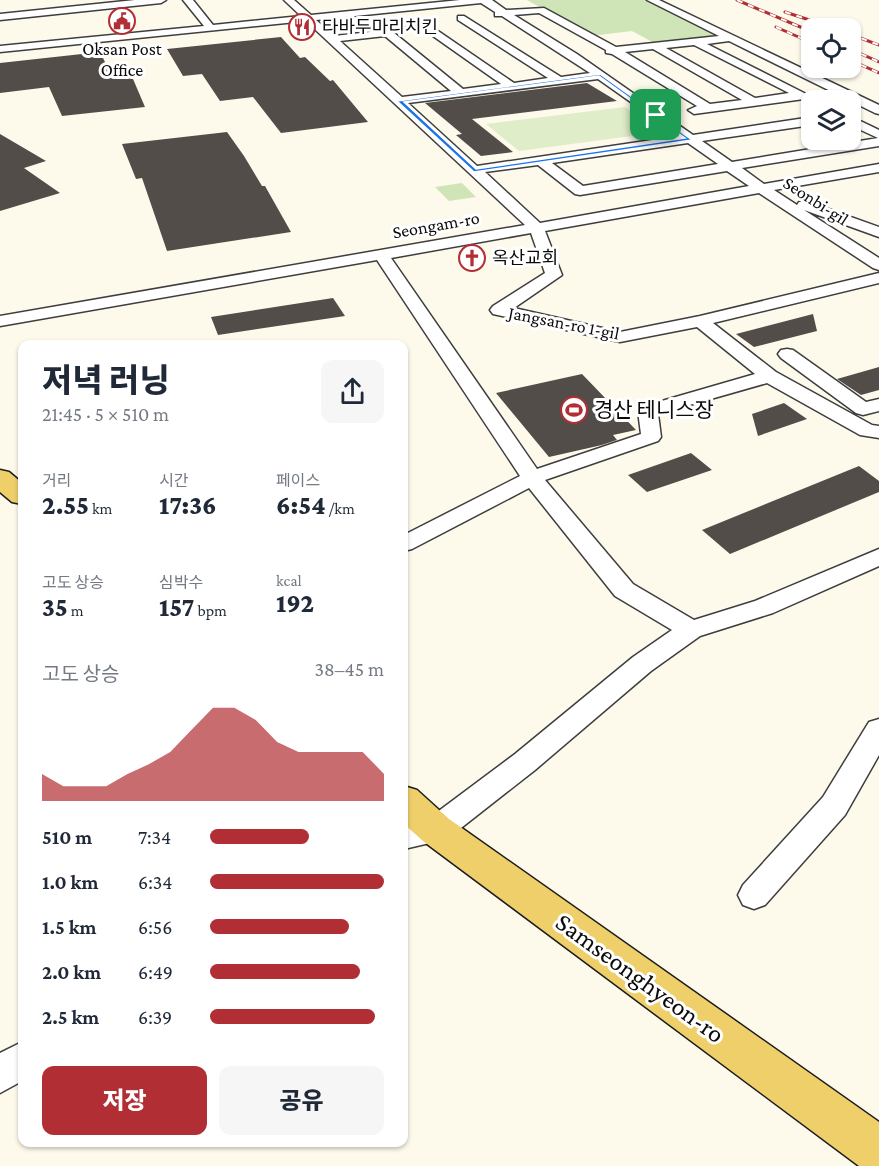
<!DOCTYPE html>
<html lang="ko">
<meta charset="utf-8">
<style>
:root{--surface:#fff;--page:#f6f6f7;--text:#1f2937;--muted:#747a83;--accent:#b12e34}
body{margin:0;font-family:"Crimson Pro","Noto Sans KR",serif;background:var(--page);color:var(--text);height:100vh;display:flex;flex-direction:column;font-size:22px;white-space:nowrap}
*{box-sizing:border-box;margin:0}
p{font-size:20px;color:var(--muted)}
.icon{flex:none;width:33px;height:33px;fill:none;stroke:currentColor;stroke-width:2;stroke-linecap:round;stroke-linejoin:round}
.map{position:relative;flex:1;overflow:hidden}
.sheet{position:absolute;left:18px;top:340px;width:390px;height:807px;display:flex;flex-direction:column;background:var(--surface);border-radius:12px;box-shadow:0 2px 4px #0004}
.sheet>*{flex:none}
.buttons{position:absolute;left:801px;top:18px;display:grid;gap:12px}
.buttons a{display:grid;place-items:center;width:60px;height:60px;border-radius:12px;background:var(--surface);box-shadow:0 2px 4px #0004;font-size:30px}
.pin{position:absolute;display:grid;place-items:center;width:51px;height:51px;color:#fff;margin:-26px;border-radius:12px;box-shadow:0 3px 9px #0006}
.round{display:grid;place-items:center;flex:none;width:63px;height:63px;border-radius:12px;background:var(--page)}
.overview{display:flex;align-items:center;justify-content:space-between;height:102px;padding:0 24px}
h1{font-size:33px;font-weight:800;line-height:45px}
.metrics{display:grid;grid-template-columns:repeat(3,1fr);gap:9px;height:102px;padding:6px 24px}
.metrics div{display:grid;align-content:center}
.metrics b{font-size:26px;font-weight:800}
.metrics small{font-size:16px;font-weight:400}
.metrics p{font-size:16px}
.chart{height:168px;padding:12px 24px}
.chart p{display:flex;justify-content:space-between}
.chart svg{width:100%;height:108px;margin-top:6px;fill:var(--accent);opacity:.7}
.action{display:flex;gap:12px;margin-top:auto;padding:12px 24px}
.action a{flex:1;height:69px;border-radius:12px;background:var(--accent);color:#fff;font-size:24px;font-weight:800;line-height:69px;text-align:center}
.action a+a{background:var(--page);color:var(--text)}
ul{padding:0 24px;list-style:none;font-size:20px}
li{display:grid;grid-template-columns:96px 72px 1fr;align-items:center;height:45px}
li i{height:15px;border-radius:8px;background:var(--accent)}
.map>svg:first-child{display:block}
.green{fill:#cfe5b8}
.pitch{fill:#e0edc9}
.building{fill:#534d49}
.lines{fill:none;stroke-linecap:round;stroke-linejoin:round}
.minor-casing{stroke:#3e3e3e;stroke-width:3}
.major-casing{stroke:#1c1c1c;stroke-width:3}
.minor{fill:#fff;fill-rule:evenodd}
.major{fill:#eecf6a;fill-rule:evenodd}
.rail-casing{stroke:#b12e34;stroke-width:3}
.rail{stroke:#fff;stroke-width:2;stroke-dasharray:6;stroke-linecap:butt}
.route{fill:#1a73e8;stroke:#fff;stroke-width:1.5;fill-rule:evenodd}
.labels{text-anchor:middle;dominant-baseline:central;stroke-width:6;stroke-linejoin:round;paint-order:stroke}
.far-poi-label{font-size:18px;fill:#0b0b0b;stroke:#fff;text-anchor:start}
.far-street-label{font-size:18px;fill:#0b0b0b;stroke:#fff}
.poi-label{font-size:21px;fill:#0b0b0b;stroke:#fff;text-anchor:start}
.near-street-label{font-size:26px;fill:#0b0b0b;stroke:#fff}
</style>
<div class="map">
<svg width="879" height="1166" viewBox="0 0 879 1166">
<rect width="100%" height="100%" fill="#fefaeb"/>
<path class="green" d="M527 0H647L719 34 715 37 656 44 632 31 591 36Z
M462 183 476 197 449 201 435 187Z"/>
<path class="pitch" d="M625 107 662 132 519 151 486 124Z"/>
<path class="building" d="M281 37 300 58 305 57 330 81 333 80 368 122 281 133 253 97 220 101 202 74 183 76 167 49Z
M100 52 111 74 130 72 145 107 62 116 49 87 0 93V63Z
M587 83 617 101 472 119 513 152 481 156 456 135 462 134 425 103Z
M227 132 244 156 262 186H265L291 232 167 251 142 178 136 179 122 144Z
M0 134 46 161 24 168 60 193 0 211Z
M333 298 345 316 218 335 211 317Z
M813 314 817 331 754 347 736 334Z
M879 367V390L861 395 837 379Z
M582 374 636 430 613 435 617 440 602 445 549 457 496 393Z
M784 403 807 419 758 436 752 414Z
M691 453 712 470 647 492 628 475Z
M859 466 879 481V492L730 554 702 530Z"/>
<g class="lines">
<defs>
<path id="minor" d="M135 0H166L161 3 0 20V14Z
M183 0H193L213 25 301 16 284 0H294L311 15 460 0H492L506 10 544 8 616 47 719 36 647 0H659L879 105V114L875 113 729 41 707 44 810 96 804 99 694 114 688 110 697 106 612 54 606 53V50L539 13 514 15 577 54 693 135 812 117V125L702 141 732 162 878 138 850 125V116L879 130V146L742 168 764 184 879 164V172L774 190 797 205 799 202H809L879 227V237L804 210 879 258V270L873 268 759 193 545 231 562 275 514 308 620 332 700 316 879 273V283L713 323 776 372 872 425 879 426V438L860 435 767 383 658 414 661 437 658 441 545 480 633 584 694 620 755 601 879 549V566L773 613 700 636 651 671 535 770 447 839 404 849V823L428 819 515 754 633 657 672 630 615 596 529 488 412 549 404 551V535L520 476 377 260 0 326V316L525 225 306 21 0 52V46L204 26ZM481 3 495 12V16H502L590 73 561 77 464 16H458V20L548 78 514 83 422 20H416V24L501 84 463 89 388 28 413 25V21L379 23 374 26 379 31 334 36 316 20ZM385 36 451 91 402 97 340 41ZM694 45 789 93 755 98 666 48ZM653 49 742 100 710 104 625 52ZM598 79 679 136 477 166 408 103ZM688 143 718 164 583 186 552 163ZM538 165 575 194 580 195 727 171 749 186 540 223 485 172ZM531 233 545 273 493 306 490 310 493 314 620 342 697 327 755 374 641 407 638 411 641 434 537 469 391 258Z
M787 349 793 350 866 402 879 399V411L863 415 856 413 781 358 778 354 781 350Z
M879 719V755L845 815 765 905 754 909 743 905 738 895 743 885 823 797 869 722Z
M22 1042V1081L0 1093V1053Z"/>
<path id="major" d="M0 470 9 472 22 483V504L12 502 0 492Z
M404 786 417 790 449 819 879 1122V1166H859L423 841 404 824Z"/>
</defs>
<use href="#minor" class="minor-casing"/>
<use href="#major" class="major-casing"/>
<use href="#minor" class="minor"/>
<use href="#major" class="major"/>
<defs>
<path id="rail" d="M737 0 812 32
M785 12 834 28
M776 27 812 43
M850 34 879 45
M850 49 879 62
M850 60 879 73"/>
</defs>
<use href="#rail" class="rail-casing"/>
<use href="#rail" class="rail"/>
</g>
<path class="route" d="M600 74 692 140 474 172 397 101ZM599 76 685 138 476 169 404 102Z"/>
<defs>
<symbol id="civic-ring" viewBox="-11 -11 22 22"><circle r="9.5" fill="#fff" stroke="#b12e34" stroke-width="1.5"/><path d="M-.6-6.5H3V-4.5H.6V-3L4-1V1h2V6H-6V1h2V-1L-.6-3ZM-1.2 2.5V6h2.4V2.5Z" fill="#b12e34"/></symbol>
<symbol id="restaurant-ring" viewBox="-11 -11 22 22"><circle r="9.5" fill="#fff" stroke="#b12e34" stroke-width="1.5"/><path d="M-5-6h1v4h1v-4h1v4h1v-4h1v5L-1.5 .5V6h-2V.5L-5-1ZM5-6V6H3V1.5H1.5Q1.5-4 5-6Z" fill="#b12e34"/></symbol>
<symbol id="church-ring" viewBox="-11 -11 22 22"><circle r="9.5" fill="#fff" stroke="#b12e34" stroke-width="1.5"/><path d="M-1.2-6h2.4v3.5h3.3v2.4h-3.3V6h-2.4V-.1h-3.3v-2.4h3.3Z" fill="#b12e34"/></symbol>
<symbol id="stadium-ring" viewBox="-11 -11 22 22"><circle r="9.5" fill="#fff" stroke="#b12e34" stroke-width="1.5"/><path d="M0-5a6.5 5 0 1 0 0 10a6.5 5 0 1 0 0-10ZM-3.5-1.8h7v3.6h-7Z" fill="#b12e34"/></symbol>
</defs>
<g fill-rule="evenodd">
<use href="#civic-ring" x="107" y="6" width="30" height="30"/>
<use href="#restaurant-ring" x="287" y="12" width="30" height="30"/>
<use href="#church-ring" x="457" y="243" width="30" height="30"/>
<use href="#stadium-ring" x="559" y="395" width="30" height="30"/>
</g>
<g class="labels">
<g class="far-poi-label">
<text x="322" y="27">타바두마리치킨</text>
<text x="122" y="49" text-anchor="middle">Oksan Post<tspan x="122" dy="21">Office</tspan></text>
<text x="492" y="258">옥산교회</text>
</g>
<g class="far-street-label">
<text transform="translate(816 201) rotate(33)">Seonbi-gil</text>
<text transform="translate(436 225) rotate(-10)">Seongam-ro</text>
<text transform="translate(564 323) rotate(11)">Jangsan-ro 1-gil</text>
</g>
<g class="poi-label">
<text x="594" y="410">경산 테니스장</text>
</g>
<g class="near-street-label">
<text transform="translate(640 978) rotate(36)">Samseonghyeon-ro</text>
</g>
</g>
</svg>
<div class="buttons">
<a><svg class="icon" aria-label="locate" viewBox="0 0 24 24"><circle cx="12" cy="12" r="6"/><path d="M12 2v4M12 18v4M2 12h4M18 12h4"/></svg></a>
<a><svg class="icon" aria-label="layers" viewBox="0 0 24 24"><path d="M12 4l9 5-9 5-9-5zM3 14l9 5 9-5"/></svg></a>
</div>
<div class="pin" style="left:656px;top:115px;background:#1e9e55"><svg class="icon" aria-label="arrive" viewBox="0 0 24 24"><path d="M6 21V4h12l-3 4 3 4H6"/></svg></div>
<section class="sheet">
<div class="overview"><div><h1>저녁 러닝</h1><p>21:45 · 5 × 510 m</p></div><a class="round"><svg class="icon" aria-label="share" viewBox="0 0 24 24"><path d="M12 15V3M7 8l5-5 5 5M5 13v7h14v-7"/></svg></a></div>
<div class="metrics">
<div><p>거리</p><b>2.55<small> km</small></b></div>
<div><p>시간</p><b>17:36</b></div>
<div><p>페이스</p><b>6:54<small> /km</small></b></div>
</div>
<div class="metrics">
<div><p>고도 상승</p><b>35<small> m</small></b></div>
<div><p>심박수</p><b>157<small> bpm</small></b></div>
<div><p>kcal</p><b>192</b></div>
</div>
<div class="chart"><p><span>고도 상승</span>38–45 m</p>
<svg viewBox="0 0 160 44" preserveAspectRatio="none"><path d="M0 44V33L10 38L20 38L30 38L40 33L50 29L60 24L70 15L80 6L90 6L100 11L110 20L120 24L130 24L140 24L150 24L160 33V44z"/></svg>
</div>
<ul>
<li><b>510 m</b>7:34<i style="width:57%"></i></li>
<li><b>1.0 km</b>6:34<i style="width:100%"></i></li>
<li><b>1.5 km</b>6:56<i style="width:80%"></i></li>
<li><b>2.0 km</b>6:49<i style="width:86%"></i></li>
<li><b>2.5 km</b>6:39<i style="width:95%"></i></li>
</ul>
<div class="action"><a>저장</a><a>공유</a></div>
</section>
</div>
